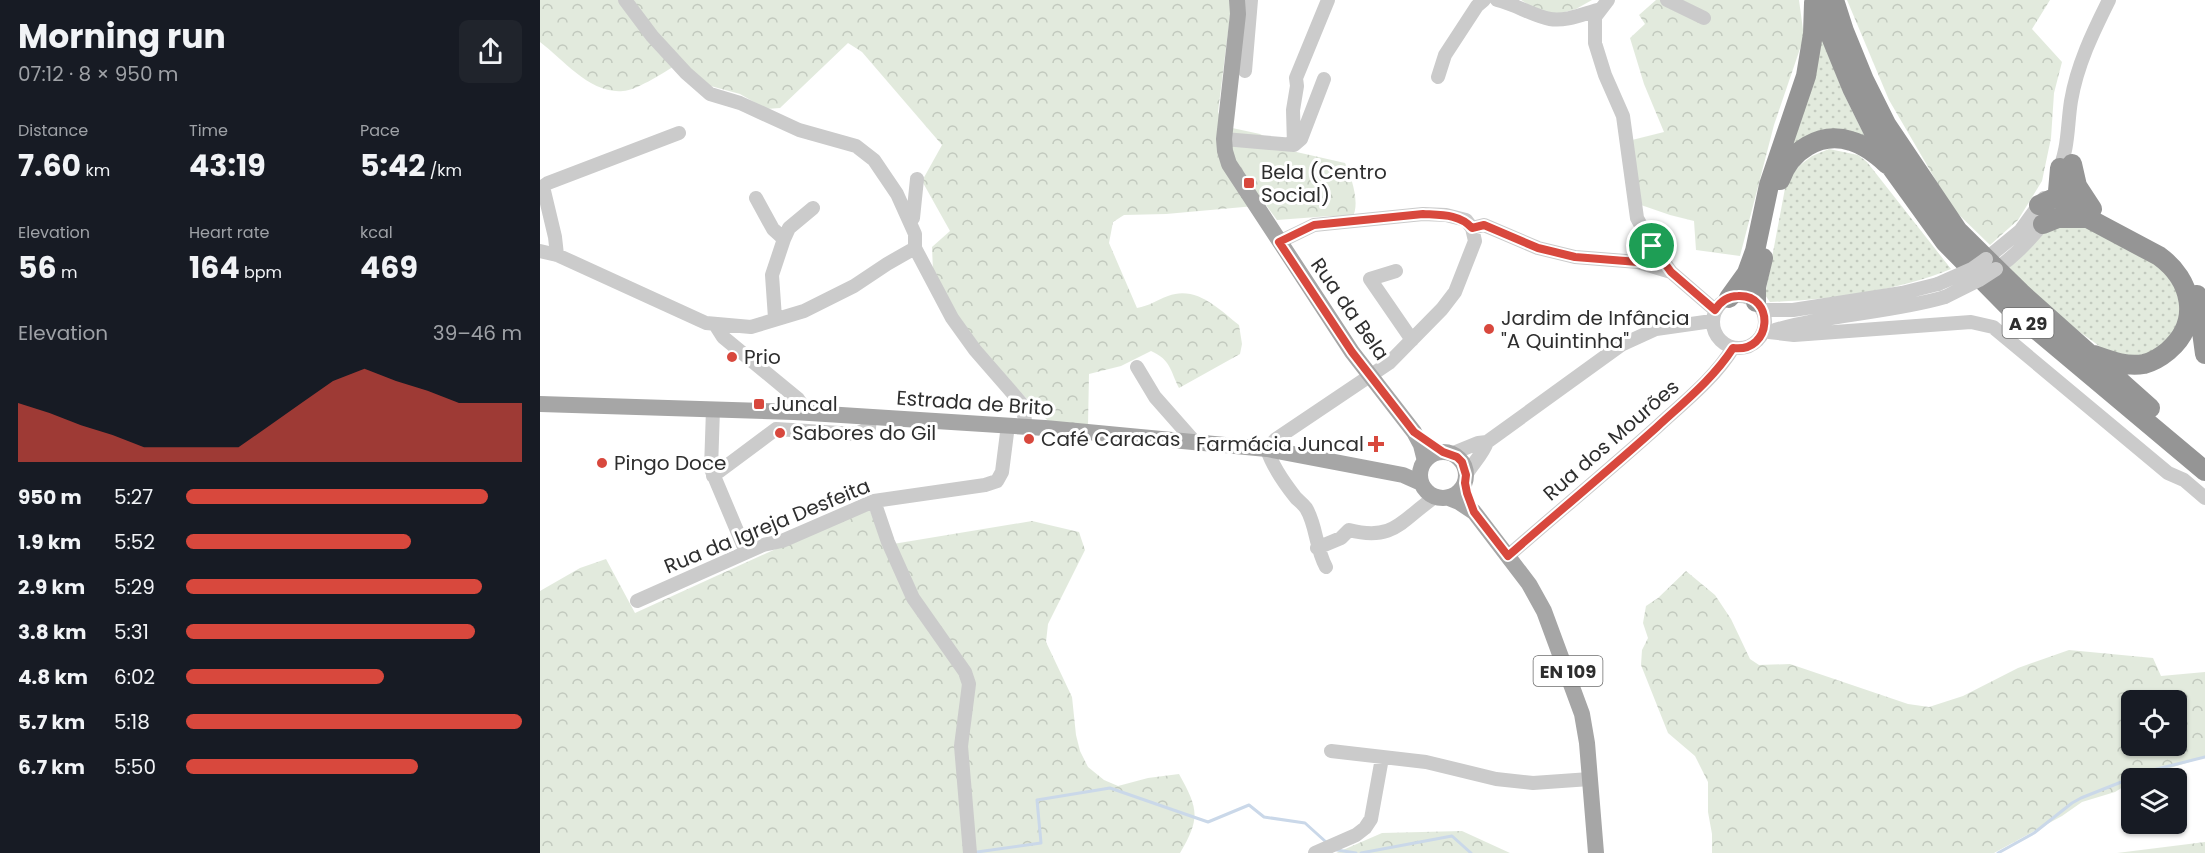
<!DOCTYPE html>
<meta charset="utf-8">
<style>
:root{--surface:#171b24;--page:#20242c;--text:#f1f3f6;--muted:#9ea1a6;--accent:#d8483d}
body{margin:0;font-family:Poppins,sans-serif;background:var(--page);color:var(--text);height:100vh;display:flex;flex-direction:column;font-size:22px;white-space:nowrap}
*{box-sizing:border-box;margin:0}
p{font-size:20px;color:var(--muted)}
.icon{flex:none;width:33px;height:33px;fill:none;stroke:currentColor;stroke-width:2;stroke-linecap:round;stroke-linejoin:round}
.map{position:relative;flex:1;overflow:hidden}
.side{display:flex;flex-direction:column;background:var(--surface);width:540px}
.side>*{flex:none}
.buttons{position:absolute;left:1581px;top:690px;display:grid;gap:12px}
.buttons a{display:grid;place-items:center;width:66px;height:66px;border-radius:9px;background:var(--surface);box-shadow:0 2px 4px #0004;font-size:30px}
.pin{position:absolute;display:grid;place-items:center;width:51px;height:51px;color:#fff;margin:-26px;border:3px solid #fff;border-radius:50%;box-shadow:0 2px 6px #0007}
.round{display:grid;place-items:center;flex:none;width:63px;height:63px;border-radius:9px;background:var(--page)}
.head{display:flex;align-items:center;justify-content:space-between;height:102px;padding:0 18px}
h1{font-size:33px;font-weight:700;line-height:45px}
.metrics{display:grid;grid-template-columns:repeat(3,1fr);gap:9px;height:102px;padding:6px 18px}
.metrics div{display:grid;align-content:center}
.metrics b{font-size:30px;font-weight:700}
.metrics small{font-size:16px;font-weight:400}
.metrics p{font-size:16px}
.chart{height:168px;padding:12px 18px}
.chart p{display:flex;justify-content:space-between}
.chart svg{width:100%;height:108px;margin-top:6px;fill:var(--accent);opacity:.7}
ul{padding:0 18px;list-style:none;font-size:20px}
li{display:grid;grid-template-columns:96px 72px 1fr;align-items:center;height:45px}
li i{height:15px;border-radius:8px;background:var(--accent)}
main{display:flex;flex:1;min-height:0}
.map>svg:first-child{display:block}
.grass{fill:url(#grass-dots)}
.forest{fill:url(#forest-crowns);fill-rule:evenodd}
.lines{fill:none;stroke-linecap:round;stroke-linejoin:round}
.stream{stroke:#cad8e9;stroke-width:3}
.minor{stroke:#cbcbcb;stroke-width:14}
.major{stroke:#a6a6a6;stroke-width:16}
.highway{stroke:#959595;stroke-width:20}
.minor-bridge{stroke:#cbcbcb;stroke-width:14}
.route-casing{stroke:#fff;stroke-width:12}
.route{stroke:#d8483d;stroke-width:8}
.poi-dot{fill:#d8483d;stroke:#fff;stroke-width:2}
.labels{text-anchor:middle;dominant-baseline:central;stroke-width:6;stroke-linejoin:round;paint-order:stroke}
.shield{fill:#fff;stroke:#6d6d6d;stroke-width:1.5}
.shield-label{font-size:18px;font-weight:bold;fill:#2e2e2e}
.poi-label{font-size:20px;fill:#2e2e2e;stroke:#fff;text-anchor:start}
.street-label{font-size:20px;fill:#2e2e2e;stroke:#fff}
</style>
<main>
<section class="side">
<div class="head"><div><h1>Morning run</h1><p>07:12 · 8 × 950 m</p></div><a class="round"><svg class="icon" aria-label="share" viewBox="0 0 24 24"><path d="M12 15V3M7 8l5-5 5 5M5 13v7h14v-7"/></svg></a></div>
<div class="metrics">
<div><p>Distance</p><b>7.60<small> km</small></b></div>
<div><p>Time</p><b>43:19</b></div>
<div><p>Pace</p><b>5:42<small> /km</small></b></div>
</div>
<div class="metrics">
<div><p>Elevation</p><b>56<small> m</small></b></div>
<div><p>Heart rate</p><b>164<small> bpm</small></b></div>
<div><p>kcal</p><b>469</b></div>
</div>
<div class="chart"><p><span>Elevation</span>39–46 m</p>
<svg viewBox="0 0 160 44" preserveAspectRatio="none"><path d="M0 44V20L10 24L20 29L30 33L40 38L50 38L60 38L70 38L80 29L90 20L100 11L110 6L120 11L130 15L140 20L150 20L160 20V44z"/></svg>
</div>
<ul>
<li><b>950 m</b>5:27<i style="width:90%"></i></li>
<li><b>1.9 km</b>5:52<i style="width:67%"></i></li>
<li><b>2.9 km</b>5:29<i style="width:88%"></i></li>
<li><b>3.8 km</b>5:31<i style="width:86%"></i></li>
<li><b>4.8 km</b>6:02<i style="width:59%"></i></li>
<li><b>5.7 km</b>5:18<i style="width:100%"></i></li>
<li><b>6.7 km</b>5:50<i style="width:69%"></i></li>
</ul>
</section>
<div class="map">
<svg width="1665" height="853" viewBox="0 0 1665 853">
<defs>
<pattern id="grass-dots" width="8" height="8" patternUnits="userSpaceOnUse" patternTransform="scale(1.5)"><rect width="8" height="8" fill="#e2eadd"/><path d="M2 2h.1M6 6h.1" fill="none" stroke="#c2c9be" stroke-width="1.8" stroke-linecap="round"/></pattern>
<pattern id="forest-crowns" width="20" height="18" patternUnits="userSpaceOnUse" patternTransform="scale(1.5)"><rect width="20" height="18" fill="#e2eadd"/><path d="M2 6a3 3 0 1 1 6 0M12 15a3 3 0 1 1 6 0" fill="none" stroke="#c2c9be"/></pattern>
</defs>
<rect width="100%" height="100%" fill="#fff"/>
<path class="grass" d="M1282 37 1303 92 1328 143 1249 151Z
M1289 149 1318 155 1327 162 1411 269C1359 291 1287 300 1230 302L1225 295 1246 183 1259 166 1272 156Z
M1537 223 1612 259 1637 283 1641 319 1629 344 1602 358 1569 353 1537 330 1466 269 1507 230Z"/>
<path class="forest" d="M0 0H692L678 112 683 126 720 134 752 151 805 163C811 176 821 204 812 218L790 216 737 220 726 205 626 214 584 215 573 222 569 243 597 308C609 306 617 300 628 296 656 285 679 309 699 325L702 344 700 354 639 388C630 370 631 360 611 351L581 366 549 374 548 425 509 422 451 361 422 324 393 271 392 247 410 231 382 181 402 145 322 52 308 43 240 108 226 109 200 94 167 85 142 61C130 69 96 91 83 91 50 94 24 60 0 42Z
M981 0H1052L1036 9 1007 17Z
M1116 0H1259L1264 37 1234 125 1200 256 1156 250 1154 221 1130 215 1101 205 1092 140 1124 132 1104 84 1090 38 1105 24 1099 15Z
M1307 0H1510L1492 29 1522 62 1514 93 1511 138 1502 181 1478 220 1450 245 1412 208 1349 100Z
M328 507 347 545 492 521 539 532 545 550 508 624 506 642 532 697 536 735 540 751 548 767 564 780 578 786 608 778 639 774C658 808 661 818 640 853H0V591L40 568 66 559 95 613Z
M1146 571 1175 595 1191 619 1210 659 1219 665 1250 664 1368 704 1389 707 1423 696 1478 668 1529 650 1613 658 1621 676 1665 672V757L1599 778H1592L1591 782 1575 792 1542 802 1522 816 1454 853H1172V834L1168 812V782L1155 756 1128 733 1101 665 1102 650 1108 638 1103 623 1106 606 1118 598ZM1592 700H1636V746H1592Z
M922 831 970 853H796L842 833Z
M1665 842V853H1577Z"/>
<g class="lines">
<path class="stream" d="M797 850 816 853
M437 852 501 843 497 800 570 788 668 822 709 805 724 817 765 823 786 842
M821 853 912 836 931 853
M1458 853 1494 833 1532 803 1541 798 1609 771 1665 757"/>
<path class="minor" d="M85 0 112 36 146 73 170 94 200 103 259 130 316 146 334 160 357 194 375 234V248L412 318 435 350 482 404 486 426
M957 0C975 4 993 16 1010 19 1026 22 1045 13 1061 9
M1068 0 1055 17V43L1065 75 1083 116 1097 218 1112 246 1131 272 1175 310
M1127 0 1164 18
M705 71 711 0
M898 77 905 55 937 6 944 0
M684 139 754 145
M754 145 753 110 757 86 756 78 788 0
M754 145 761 139 784 79
M1517 174C1529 150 1527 126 1531 101 1537 65 1553 32 1569 0
M0 187 4 191 15 237 17 255
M1 188 8 183 139 133
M216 198 233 229 244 239
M370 221 373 218 377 179
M932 228 944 225 998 248 1035 257 1098 262 1131 272
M739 242 774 225 883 214 906 215 926 220 932 228 935 241 915 292 902 309 849 363 736 439 727 449C732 466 745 484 756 498 759 501 763 504 766 508 777 526 775 547 786 567
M0 251 17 255 166 323 211 327 264 311 314 286 347 264 375 248
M1446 259 1480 231 1504 198
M1456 269C1478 254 1493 237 1508 217
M856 271 830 279 872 340
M1173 322a26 26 0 1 1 52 0a26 26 0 1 1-52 0Z
M1222 310H1253L1362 293 1398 284
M235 318 232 275 244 239 249 228 273 208
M176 326 183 337 258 399 268 413
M1235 330C1290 314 1350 313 1405 297
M1229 332 1254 335 1431 322 1453 327 1628 473 1644 480 1665 498
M597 367 615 397 653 440
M173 409 171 469 206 552
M911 454 938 443 947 442 1081 345 1116 329 1172 321
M926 475C933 463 943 454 947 442
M173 476 236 429 316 434 329 428 330 417
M334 501 348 542 373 598 425 672 429 684 421 746 430 853
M777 548 801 538 809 530C855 542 862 519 895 497
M968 556C1017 513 1068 471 1117 427 1144 402 1174 379 1193 348
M97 601 223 545 242 541 334 501 445 485 457 481 462 472 468 425
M791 751 886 762 956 779 993 783 1050 779
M775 853 816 835 825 828 831 819 842 758"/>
<path class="major" d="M697 0 698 14 684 139 685 151 689 164 812 352 874 432 881 445 885 461
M0 404 254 412 505 428 727 449 863 475 881 483
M880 475a23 23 0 1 1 46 0a23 23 0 1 1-46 0Z
M909 498 919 502 934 512 989 584 1004 611 1042 714 1047 743 1056 853"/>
<path class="highway" d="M1276 0 1312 88 1351 167 1405 242 1467 305 1665 471
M1294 0 1304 31 1324 80 1346 124 1418 231 1481 293 1610 408
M1532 164 1537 186 1552 209
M1520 168 1518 191 1525 206 1619 256C1652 280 1662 322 1628 351 1622 356 1612 362 1604 364 1586 367 1571 361 1554 355
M1240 180C1250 151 1280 131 1311 141 1325 145 1336 154 1347 164
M1499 205 1514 198H1532
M1503 224 1518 218H1544
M1657 295 1665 354
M1189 298 1207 273 1215 251 1229 185 1266 76 1273 34 1274 3
M1216 302V287L1223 258"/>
<path class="minor-bridge" d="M1398 284 1432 269 1446 259
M1405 297 1439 280 1456 269"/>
</g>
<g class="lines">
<defs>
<path id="route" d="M883 214C901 215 920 214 932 228L944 225 998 248 1035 257 1098 262 1107 256 1112 246 1131 272 1175 310C1180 302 1187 296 1198 296 1235 294 1233 353 1193 348 1173 379 1144 402 1117 427 1068 471 1017 513 968 556L934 512 927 493 925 483 926 475 922 462 917 457 903 452 874 432 812 352 739 242 774 225Z"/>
</defs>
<use href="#route" class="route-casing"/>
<use href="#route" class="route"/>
</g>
<g class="poi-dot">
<rect x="703" y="177" width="12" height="12" rx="3"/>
<circle cx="949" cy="329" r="6"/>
<circle cx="192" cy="357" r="6"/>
<rect x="213" y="398" width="12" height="12" rx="3"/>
<circle cx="240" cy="433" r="6"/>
<circle cx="489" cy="439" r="6"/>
<path d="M833 435h6v6h6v6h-6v6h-6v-6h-6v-6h6z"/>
<circle cx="62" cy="463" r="6"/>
</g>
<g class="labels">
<g class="shield">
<rect x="1462.5" y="308" width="51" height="30" rx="4.5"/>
<rect x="993.5" y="656" width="69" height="30" rx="4.5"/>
</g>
<g class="shield-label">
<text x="1488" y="323">A 29</text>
<text x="1028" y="671">EN 109</text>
</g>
<g class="poi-label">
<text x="721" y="172">Bela (Centro<tspan x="721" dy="23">Social)</tspan></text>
<text x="961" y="318">Jardim de Infância<tspan x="961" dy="23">"A Quintinha"</tspan></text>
<text x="204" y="357">Prio</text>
<text x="231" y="404">Juncal</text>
<text x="252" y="433">Sabores do Gil</text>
<text x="501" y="439">Café Caracas</text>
<text x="824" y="444" text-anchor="end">Farmácia Juncal</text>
<text x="74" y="463">Pingo Doce</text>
</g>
<g class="street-label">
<text transform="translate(810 309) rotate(55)">Rua da Bela</text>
<text transform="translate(435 403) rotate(4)">Estrada de Brito</text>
<text transform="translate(1071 440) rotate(-41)">Rua dos Mourões</text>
<text transform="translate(227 526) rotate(-22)">Rua da Igreja Desfeita</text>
</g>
</g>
</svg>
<div class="buttons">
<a><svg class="icon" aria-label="locate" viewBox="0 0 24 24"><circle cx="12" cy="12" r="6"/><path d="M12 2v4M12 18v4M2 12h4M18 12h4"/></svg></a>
<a><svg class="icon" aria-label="layers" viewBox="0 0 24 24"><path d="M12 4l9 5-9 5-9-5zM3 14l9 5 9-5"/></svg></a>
</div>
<div class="pin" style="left:1112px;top:246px;background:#1e9e55"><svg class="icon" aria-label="arrive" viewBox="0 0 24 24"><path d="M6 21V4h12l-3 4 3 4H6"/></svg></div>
</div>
</main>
